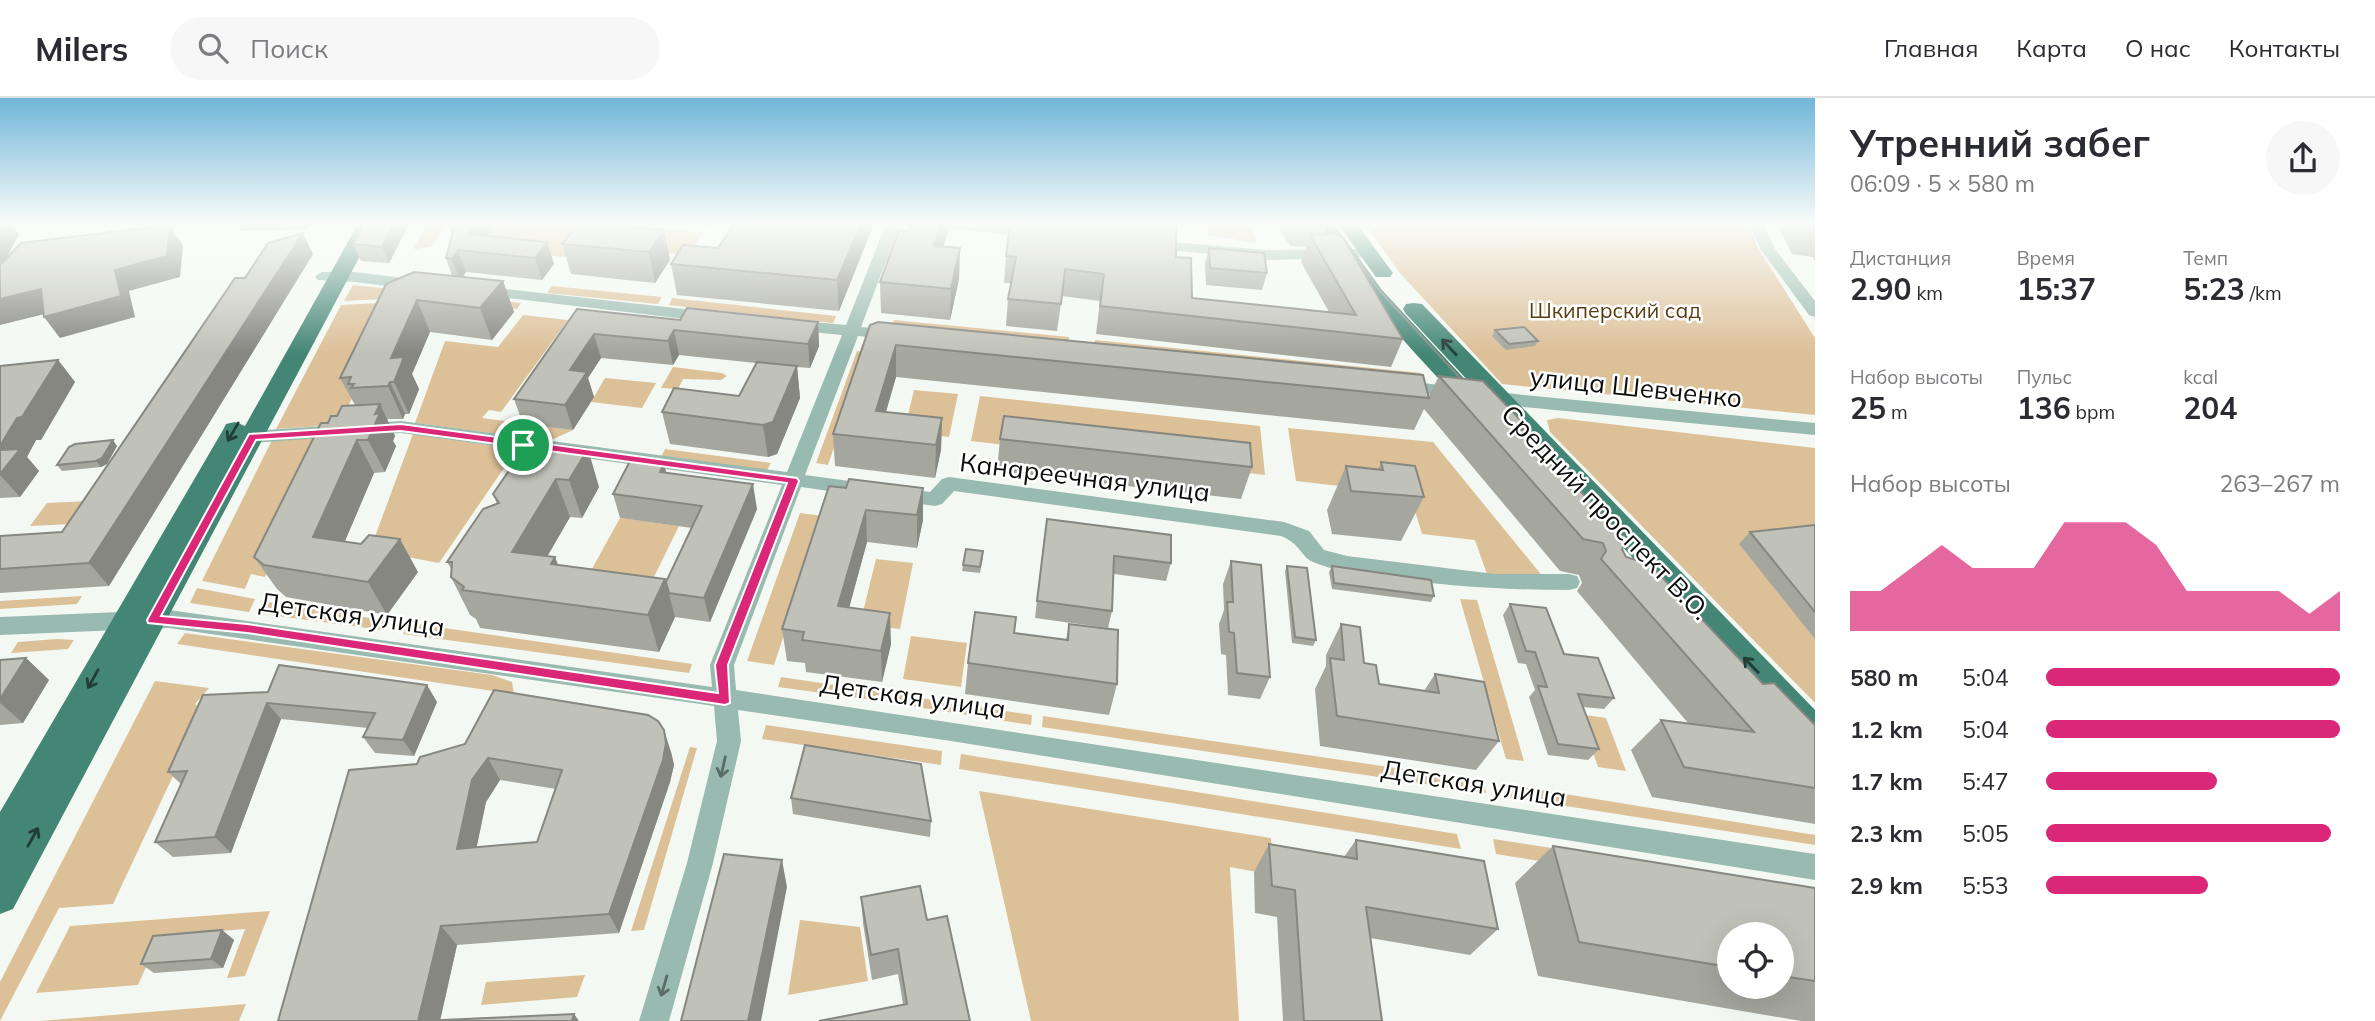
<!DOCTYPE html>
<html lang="ru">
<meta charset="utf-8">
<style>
:root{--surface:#fff;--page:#f7f7f7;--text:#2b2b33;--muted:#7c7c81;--line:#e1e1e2;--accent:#db2777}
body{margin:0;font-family:Mulish,sans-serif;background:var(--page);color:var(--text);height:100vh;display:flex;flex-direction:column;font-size:26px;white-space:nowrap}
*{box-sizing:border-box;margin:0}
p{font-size:23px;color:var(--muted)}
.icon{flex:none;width:38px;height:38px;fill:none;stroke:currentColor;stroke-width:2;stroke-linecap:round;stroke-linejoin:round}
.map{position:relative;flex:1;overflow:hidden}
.drawer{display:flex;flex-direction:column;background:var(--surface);width:560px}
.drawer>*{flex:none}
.buttons{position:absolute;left:1717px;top:824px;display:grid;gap:14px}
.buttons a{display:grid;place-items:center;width:77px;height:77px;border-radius:50%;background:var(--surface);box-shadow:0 7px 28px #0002;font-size:35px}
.pin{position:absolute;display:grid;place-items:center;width:60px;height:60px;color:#fff;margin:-30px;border:4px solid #fff;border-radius:50%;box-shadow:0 2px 7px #0007}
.round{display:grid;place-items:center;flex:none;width:74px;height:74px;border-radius:37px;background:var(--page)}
.head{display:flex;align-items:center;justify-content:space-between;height:119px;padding:0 35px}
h1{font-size:38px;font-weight:700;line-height:52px}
.stats{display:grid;grid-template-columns:repeat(3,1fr);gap:10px;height:119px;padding:7px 35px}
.stats div{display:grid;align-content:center}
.stats b{font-size:30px;font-weight:700}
.stats small{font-size:19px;font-weight:400}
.stats p{font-size:19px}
.chart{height:196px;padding:14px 35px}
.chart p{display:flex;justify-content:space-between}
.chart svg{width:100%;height:126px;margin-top:7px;fill:var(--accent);opacity:.7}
ul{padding:0 35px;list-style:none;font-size:23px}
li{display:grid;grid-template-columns:112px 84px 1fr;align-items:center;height:52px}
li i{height:18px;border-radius:9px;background:var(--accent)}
header{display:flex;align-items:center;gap:42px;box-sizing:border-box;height:98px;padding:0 35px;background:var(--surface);border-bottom:2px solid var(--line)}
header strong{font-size:33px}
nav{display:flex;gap:38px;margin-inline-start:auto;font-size:24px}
.search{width:490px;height:63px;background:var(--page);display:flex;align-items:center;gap:18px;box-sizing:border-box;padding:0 24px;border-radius:38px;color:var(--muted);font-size:26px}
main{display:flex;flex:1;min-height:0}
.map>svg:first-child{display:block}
.green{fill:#dcc098}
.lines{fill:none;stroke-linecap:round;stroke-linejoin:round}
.minor{fill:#99bab0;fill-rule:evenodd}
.major{fill:#448675;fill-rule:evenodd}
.tram{stroke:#898d88;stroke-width:2}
.wall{fill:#a5a69e;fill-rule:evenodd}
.shaded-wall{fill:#868781}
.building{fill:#c0c1b8;stroke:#868781;stroke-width:2;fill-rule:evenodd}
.oneway{stroke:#223d35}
.oneway2{stroke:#596c66}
.route{fill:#db2777;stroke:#fff;stroke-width:2;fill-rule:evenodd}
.labels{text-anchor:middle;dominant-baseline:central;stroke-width:5;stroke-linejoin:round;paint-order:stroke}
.far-park-label{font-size:21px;fill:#573c0f;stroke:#fff}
.street-label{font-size:26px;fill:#0b0d0b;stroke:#fff}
</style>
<header>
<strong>Milers</strong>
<div class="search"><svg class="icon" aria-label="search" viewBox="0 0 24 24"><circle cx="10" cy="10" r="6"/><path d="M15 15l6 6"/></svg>Поиск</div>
<nav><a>Главная</a><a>Карта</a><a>О нас</a><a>Контакты</a></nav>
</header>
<main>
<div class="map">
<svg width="1815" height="923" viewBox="0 0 1815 923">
<rect width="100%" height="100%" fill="#f3f9f2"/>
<path class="green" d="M426 126H447L431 149 414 151Z
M496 126H592L565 159 481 151Z
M602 126H615L703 135 688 157 586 147Z
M1207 126H1250L1257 145 1208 137Z
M1365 126H1748L1758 150 1815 240V317L1502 286 1399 174Z
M353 187 521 205 517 211 404 200 344 203Z
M552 188 662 199 658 206 547 195Z
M672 200 836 218 833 225 669 207Z
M399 204 339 327 276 331 341 207Z
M523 217 568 222 501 314 489 312 482 320 573 332 549 343 415 325 445 243 498 249Z
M894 222 1069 239V245L892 229Z
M1095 242 1421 275 1425 283 1094 248Z
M857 253 867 254 828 367 816 365Z
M673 269 722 275 727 278 721 282 683 281 678 291 661 290Z
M605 280 656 285 642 310 591 304Z
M914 292 958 296 949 339 904 334Z
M980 298 1260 328 1265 377 971 343Z
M1558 320 1815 350V605L1550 334 1547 322Z
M1288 330 1433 344 1544 480 1488 479 1475 442 1422 436 1410 396 1296 383Z
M413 336 517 351 439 465 370 452Z
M329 339 265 479 251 476 245 491 202 483 272 342Z
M665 351 771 365 766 374 660 361Z
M89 403 72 426 30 428 47 405Z
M800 415 823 418 774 567 747 563Z
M620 420 679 428 652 483 582 489Z
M876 461 913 465 900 531 860 526Z
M197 490 255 501 249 514 190 505Z
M82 498 77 506 0 511V503Z
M1460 501 1477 502 1524 663 1506 661Z
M268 504 389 523 382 532 263 516Z
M410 525 692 566 689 575 403 536Z
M185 535 492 577 512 584 514 596 177 546Z
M911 538 967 545 961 589 903 581Z
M56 541 74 542 68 551 11 555 18 544Z
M781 579 881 594 880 603 778 589Z
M155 583 209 590 195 606 203 614 113 806 59 810 0 923V884Z
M900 597 1032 617 1031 627 897 606Z
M1579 616 1606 620 1626 673 1598 669Z
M1043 618 1484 683 1486 695 1042 629Z
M766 627 942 653 941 667 762 641Z
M690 649 697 650 644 832 631 833Z
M961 656 1457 736 1461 751 959 671Z
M1505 686 1815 737V747L1508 699Z
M979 693 1271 740 1274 777 1230 769 1239 923H1031Z
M1493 741 1815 791V807L1496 756Z
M270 813 245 878 227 880 245 831 160 838 138 887 36 895 70 828Z
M800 822 860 829 868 883 788 897Z
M585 877 577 899 481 907 486 884Z
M246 906 239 923H40Z"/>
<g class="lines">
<path class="minor" d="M886 126H900L861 229 896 232 904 237 896 242 858 238 805 377 930 394 942 381 949 379 1284 424 1309 433 1324 452 1347 458 1495 476H1569L1577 478 1580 484 1577 490 1569 492C1505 492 1444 488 1381 479 1359 476 1334 473 1313 464 1301 459 1301 446 1281 438L954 393 942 406 935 408 801 389 734 567 736 592 1815 756V782L951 643 738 612 741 643 713 765 669 923H639L687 765 717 643 714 608 169 530 0 537V519L169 512 712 589 710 567 782 387 401 335 252 345 243 339 252 333 401 323 787 374 842 237 792 232 784 227 792 222 846 227Z
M992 126 1038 131 1045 135 1038 139 950 131 943 127Z
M1749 126H1763L1775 151 1815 203V219L1809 217 1761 152Z
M1147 142 1266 152 1366 151 1373 155 1366 159 1266 162 1142 149 1140 146 1142 143Z
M323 174H355L419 182 427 187 419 192 355 184 318 182 315 179 318 176Z
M479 188 711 214 719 219 711 224 473 196 471 193 473 190Z
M1398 282 1524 297 1815 325V337L1524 309 1392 291 1389 287 1392 283Z"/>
<path class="major" d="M358 126H377L13 811 0 816V714L223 332 226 326 235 324 245 328Z
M1315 126H1334L1382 192 1483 301 1487 306 1483 311 1475 313 1467 311C1412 252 1357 195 1315 126Z
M1338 126H1357L1393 175 1390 179H1376Z
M1414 205 1422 206 1815 612V648L1804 644 1406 216 1403 211 1406 206Z"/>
<path class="tram" d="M1331 126 1379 192 1473 294
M1613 432 1654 476"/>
</g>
<path class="wall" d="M239 126H313L304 132 241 133 238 128Z
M364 126H409L389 165 361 163 353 146Z
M448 126H495L488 138 547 144 554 166 542 182 466 174 462 179 503 183 514 214 492 242 430 234 412 276 419 291 409 316H405L403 321H387L395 338 393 343 396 348 385 374 374 375 345 443 418 474 387 517 286 499 277 491 254 459 328 325 355 307 340 280 386 186 452 178 446 160 452 137Z
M677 126H718L716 130Z
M734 126H874L839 213 677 197 671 166 718 150Z
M1010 126H1173L1176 159 1192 200 1329 214 1301 164 1306 149 1290 148 1277 126H1328L1324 137 1403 241 1391 269 1096 236 1100 203 1062 198 1057 233 1006 228 1008 201 1011 185H1004L1006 158Z
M1777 126H1815V163L1813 159 1792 156Z
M664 132 670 162 655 185 571 176 562 146Z
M909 133H948L943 149 960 150 959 181 950 222 881 215 880 184Z
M1209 150 1267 175 1262 192 1206 187 1205 166Z
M313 156 109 488 0 495V438L62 434 245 180Z
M577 211 680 222 818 224 819 248 810 270 797 269 800 300 777 356 768 359 670 346 662 314 739 298 756 265 679 257 673 267 601 260 588 280 594 299 573 332 523 326 514 301Z
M870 227 1429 298 1439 278 1529 331 1526 336 1622 451 1626 459 1763 586 1815 627V726L1652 699 1631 652 1661 622 1688 625 1577 493 1582 485 1579 477 1560 473 1424 311 1414 332 896 279 886 314 942 320 941 352 935 380 835 368 833 336Z
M1495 232 1538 243 1535 248 1506 252 1492 238Z
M58 262 75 284 41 342H36L27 359 39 373 20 399 0 400V268Z
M1000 341 1252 369 1241 401 997 373Z
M529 343 599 389 582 420 570 419 547 458 555 459 558 467 665 481 666 484 692 430 620 420 613 396 666 375 757 411 710 524 675 519 659 554 480 530 476 521 470 517 451 479 452 472 447 464 497 406 493 396Z
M117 348 107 366 101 369 62 373 57 367Z
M1381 364 1424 399 1401 443 1332 436 1327 412 1346 368 1378 372Z
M846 390H923V422L917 450 867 444 849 509 891 546 882 584 806 574 805 565 787 563 782 531Z
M1815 427V541L1739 446 1750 434Z
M1044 439 1171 465 1166 483 1114 476 1112 513 1108 530 1035 520Z
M983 459 980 475 962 473 963 467Z
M1231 463 1270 579 1260 601 1228 597 1226 557 1221 556 1219 526 1224 512 1223 486Z
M1287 468 1316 542 1313 548 1292 545 1285 473Z
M1332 468 1434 498 1431 504 1332 491 1329 474Z
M1510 506 1564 556 1614 600 1604 611 1583 609 1599 651 1588 662 1548 657 1529 599 1535 592 1526 566 1518 565 1503 517Z
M1069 526 1117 586 1109 617 965 596 968 565 1014 535 1066 542Z
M1341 526 1364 565 1379 586 1424 593 1435 576 1499 643 1476 672 1320 648 1315 591 1326 568V557Z
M26 560 49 582 23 625 0 627V562Z
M203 597 437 604 414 658 375 655 363 639 368 630 281 621 231 755 173 759 155 744 181 686 168 674Z
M671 654 674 667 670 684 619 835 457 847 440 922 278 923 417 666 420 659ZM500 682 556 691 537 744 476 750 486 704Z
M791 700 931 723 930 739 793 716Z
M1356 742 1498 831 1470 857 1370 840 1382 923H1283L1277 819 1255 815 1254 774 1269 746 1344 759Z
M1553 748 1815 790V923H1801L1538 878 1515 785ZM1729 836H1782V889H1729Z
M861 799 927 822 970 923 903 906 898 876 872 882 863 825Z
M222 832 234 842 223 870 154 875 141 866Z"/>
<path class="shaded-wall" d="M0 126H12L19 136 0 173Z
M302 126H313L304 132Z
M394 126H409L389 165 382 149Z
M474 126H495L478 154 468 136Z
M861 126H874L839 213 837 182Z
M941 126H948V133L934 179V148Z
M170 127 183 148 180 179 129 193 135 219 60 240 44 219 115 172Z
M664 132 670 162 655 185 649 154Z
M303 135 313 156 109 488 89 465Z
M547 144 554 166 542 182 535 160Z
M960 150 959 181 950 222 951 191Z
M458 152 466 174 460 183 452 161Z
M503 183 514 214 492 242 480 210Z
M41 191 57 213 0 227V201Z
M417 202 430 234 412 276 419 291 409 316 394 284 391 260Z
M818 224 819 248 810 270 808 246Z
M674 232 679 257 673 267 668 243Z
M594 236 601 260 588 280 594 299 573 332 565 307 570 272Z
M896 247V279L878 341 876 313Z
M58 262 75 284 41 342H36L27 359 39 373 20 399 0 377V348L17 320Z
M797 268 800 300 777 356 768 359 763 327Z
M390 284 405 316 403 321 388 288Z
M380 306 395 338 393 343 396 348 385 374 368 342 375 316Z
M942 320 941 352 935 380 936 347Z
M113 342 117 348 107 366 101 369 96 363Z
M357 342 374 375 333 471 313 439Z
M588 351 599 389 582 420 569 382Z
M664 365 670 390 660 374Z
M556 381 570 419 528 492 512 454Z
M753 386 757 411 710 524 704 500Z
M923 390V422L917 450V417Z
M866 412 867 444 841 540 838 508Z
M400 441 418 474 387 517 368 484Z
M555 459 569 497 551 466Z
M665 481 675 519 659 554 648 517Z
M890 515 891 546 882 584 881 553Z
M26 560 49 582 23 625 0 605V601Z
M427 587 437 604 414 658 403 642Z
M267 605 281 621 231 755 215 739Z
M664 632 671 654 674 667 670 684 619 835 609 816Z
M488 660 500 682 486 704 472 772 457 751 472 682Z
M782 762 787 789 761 923H748Z
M441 828 457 847 440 923H418Z
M222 832 234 842 223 870 211 861Z
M574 916 579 923H572Z"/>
<path class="building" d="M239 126H290L238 128Z
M364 126H394L382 149 353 146Z
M455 126H474L468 136 547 144 535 160 458 152 452 161 446 160Z
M578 126H609L664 132 649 154 562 146Z
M734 126H861L837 182 671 166 683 147 718 150Z
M911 126H941L934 148 960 150 951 191 880 184 899 132 909 133Z
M1010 126H1150L1176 129V159L1191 160 1192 200 1356 217 1310 137 1338 136 1344 141 1403 241 1100 208 1104 176 1065 171 1061 206 1008 201 1016 159 1006 158Z
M170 127 167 158 115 172 121 198 44 219 41 191 0 201V167L21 145Z
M303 135 89 465 0 471V438L62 434 235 180H245L268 145Z
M1209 150 1264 155 1267 175 1210 170Z
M414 174 503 183 480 210 417 202 391 260 404 259 394 284H390L388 288 351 290 354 286H348L351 279 340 280 386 186Z
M687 210 818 224 808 246 674 232 668 243 594 236 570 272 587 274 565 307 514 301 577 211 680 222Z
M878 224 1423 277 1429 300 896 247 876 313 942 320 936 347 833 336 870 227Z
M1524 229 1538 243 1509 246 1495 232Z
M58 262 22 319 17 320 0 348V268Z
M757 264 797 268 773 324 763 327 662 314 674 290 739 298Z
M1439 278 1483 283 1529 331H1521L1628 443 1622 451 1626 459 1636 462 1645 461 1763 586 1774 585 1815 627V690L1684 669 1661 622 1754 634 1601 461 1606 453 1603 445 1583 441Z
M380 306 375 316 380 315 368 342H357L313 439 361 446 369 437 400 441 368 484 264 467 254 459 321 325H328L331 318H337L342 308Z
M1004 318 1250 345 1252 369 1000 341Z
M113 342 102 360 96 363 57 367 69 349 75 346Z
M529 343 588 351 569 382 556 381 512 454 555 459 551 466 665 481 648 517 462 492 464 489 451 479 452 464H447L483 411 499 405 493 396Z
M20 351 0 376V352Z
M631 361 664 365 660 374 753 386 704 500 669 495 666 484 702 408 613 396Z
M1381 364 1415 368 1424 399 1351 393 1346 368 1383 372Z
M849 381 923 390 917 417 866 412 838 508 890 515 881 553 802 542 804 534 782 531 829 388 846 390Z
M1047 421 1171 437V465L1114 458 1112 513 1037 503Z
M1815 427V514L1750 434Z
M966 451 983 453 980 469 963 467Z
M1231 463 1261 467 1270 579 1237 575 1234 535 1229 534 1227 504H1233Z
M1287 468 1307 470 1316 542 1295 539Z
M1332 468 1431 482 1434 498 1334 485Z
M1510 506 1546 510 1564 556 1598 560 1614 600 1578 596 1599 651 1558 646 1538 588 1547 589 1535 554 1526 553Z
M975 514 1016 519 1014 535 1068 542 1069 526 1118 532 1117 586 968 565Z
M1341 526 1360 529 1364 565 1376 567 1379 586 1439 595 1435 576 1484 584 1499 643 1337 618 1330 560 1344 562Z
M26 560 0 601V562Z
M279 567 427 587 403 642 363 639 375 615 267 605 215 739 155 744 187 673 168 674 203 597 268 594Z
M494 592 648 617 658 623 664 632 666 645 663 662 609 816 441 828 418 923H278L349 672 417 666 420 659 465 646ZM488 660 562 672 537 744 457 751 472 682Z
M805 647 921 666 931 723 791 700Z
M1356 742 1484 763 1498 831 1366 809 1382 923H1304L1295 792 1272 788 1269 746 1357 761Z
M1553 748 1815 790V883L1782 878V836H1729V869L1579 844Z
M724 756 782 762 748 923H681Z
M920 788 927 822 947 818 970 923H819L907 906 898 851 871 857 861 799Z
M222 832 211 861 141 866 153 838Z
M574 916 572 923H421Z"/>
<defs><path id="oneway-shaft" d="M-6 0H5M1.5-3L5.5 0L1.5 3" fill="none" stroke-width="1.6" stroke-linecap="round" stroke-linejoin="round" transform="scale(1.75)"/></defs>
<g class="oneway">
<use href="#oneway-shaft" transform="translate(1449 249) rotate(-133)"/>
<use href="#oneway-shaft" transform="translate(233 334) rotate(120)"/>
<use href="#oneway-shaft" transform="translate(1751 567) rotate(-134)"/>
<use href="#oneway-shaft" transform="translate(93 581) rotate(119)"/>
<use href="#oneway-shaft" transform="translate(33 739) rotate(-61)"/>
</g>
<g class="oneway2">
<use href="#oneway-shaft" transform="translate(723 669) rotate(103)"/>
<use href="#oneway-shaft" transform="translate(664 888) rotate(106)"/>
</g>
<linearGradient id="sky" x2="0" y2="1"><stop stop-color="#71b6da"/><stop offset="0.49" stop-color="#fafcf9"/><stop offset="1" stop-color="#fafcf9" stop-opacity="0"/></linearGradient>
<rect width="1815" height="256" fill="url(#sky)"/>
<path class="route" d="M401 326 797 380 799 383 728 567 730 605 725 607 247 535 148 525 147 522 249 336ZM401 333 787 385 715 567 718 595 247 526 161 518 256 342Z"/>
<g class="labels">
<g class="far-park-label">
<text x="1615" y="212">Шкиперский сад</text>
</g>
<g class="street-label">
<text transform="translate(1636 289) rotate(6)">улица Шевченко</text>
<text transform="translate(1085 379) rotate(7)">Канареечная улица</text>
<text transform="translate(1606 414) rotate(46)">Средний проспект В.О.</text>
<text transform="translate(352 516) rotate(8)">Детская улица</text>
<text transform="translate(913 598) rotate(8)">Детская улица</text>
<text transform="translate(1474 685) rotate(9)">Детская улица</text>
</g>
</g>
</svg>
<div class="buttons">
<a><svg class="icon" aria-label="locate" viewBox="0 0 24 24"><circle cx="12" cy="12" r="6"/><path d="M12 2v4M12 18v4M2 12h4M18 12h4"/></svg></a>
</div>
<div class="pin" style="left:523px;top:347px;background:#1e9e55"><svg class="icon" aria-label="arrive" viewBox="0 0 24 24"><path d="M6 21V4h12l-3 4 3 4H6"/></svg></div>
</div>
<section class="drawer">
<div class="head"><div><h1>Утренний забег</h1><p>06:09 · 5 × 580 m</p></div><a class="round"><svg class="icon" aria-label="share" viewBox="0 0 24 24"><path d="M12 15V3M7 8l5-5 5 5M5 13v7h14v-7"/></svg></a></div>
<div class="stats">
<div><p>Дистанция</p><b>2.90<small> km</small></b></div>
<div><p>Время</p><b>15:37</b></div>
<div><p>Темп</p><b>5:23<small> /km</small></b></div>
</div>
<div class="stats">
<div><p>Набор высоты</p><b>25<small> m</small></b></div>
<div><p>Пульс</p><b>136<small> bpm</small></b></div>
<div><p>kcal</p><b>204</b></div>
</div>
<div class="chart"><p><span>Набор высоты</span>263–267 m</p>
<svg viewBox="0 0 160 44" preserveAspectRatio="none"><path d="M0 44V30L10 30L20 22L30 14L40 22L50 22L60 22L70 6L80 6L90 6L100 14L110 30L120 30L130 30L140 30L150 38L160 30V44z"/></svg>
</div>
<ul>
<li><b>580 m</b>5:04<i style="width:100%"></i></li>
<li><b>1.2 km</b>5:04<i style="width:100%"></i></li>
<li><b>1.7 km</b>5:47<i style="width:58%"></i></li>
<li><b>2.3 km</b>5:05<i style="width:97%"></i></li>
<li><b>2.9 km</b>5:53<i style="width:55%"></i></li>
</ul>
</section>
</main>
